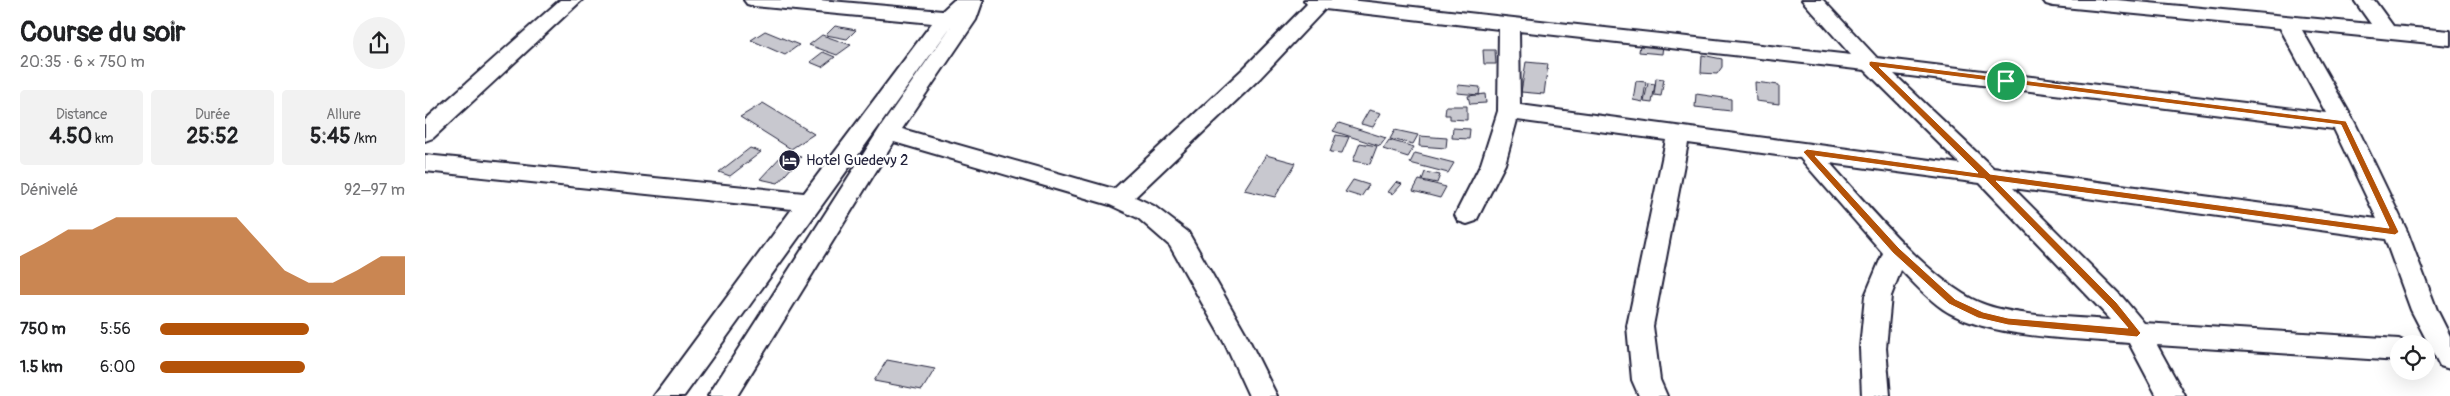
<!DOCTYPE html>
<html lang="fr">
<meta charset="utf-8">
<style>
:root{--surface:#fff;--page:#f2f2f2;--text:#202124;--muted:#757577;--accent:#b45309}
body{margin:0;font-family:Pangolin,sans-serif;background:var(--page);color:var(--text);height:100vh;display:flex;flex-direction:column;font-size:19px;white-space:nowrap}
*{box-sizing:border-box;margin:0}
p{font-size:16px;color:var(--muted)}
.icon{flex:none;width:28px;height:28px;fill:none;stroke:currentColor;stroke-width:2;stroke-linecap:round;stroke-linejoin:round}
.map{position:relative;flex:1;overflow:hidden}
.sheet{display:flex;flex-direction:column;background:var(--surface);width:425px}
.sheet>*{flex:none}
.buttons{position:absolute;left:1965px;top:335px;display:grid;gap:10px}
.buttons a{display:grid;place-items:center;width:45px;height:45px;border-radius:50%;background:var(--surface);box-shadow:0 5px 20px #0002;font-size:25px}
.pin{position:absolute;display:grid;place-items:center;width:42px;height:42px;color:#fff;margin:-21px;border:2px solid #fff;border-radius:50%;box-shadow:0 1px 5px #0007}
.round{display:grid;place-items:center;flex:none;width:52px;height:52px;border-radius:26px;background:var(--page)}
.head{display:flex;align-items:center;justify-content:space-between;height:85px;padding:0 20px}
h1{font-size:28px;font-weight:800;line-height:38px}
.metrics{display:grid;grid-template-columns:repeat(3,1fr);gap:8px;height:85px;padding:5px 20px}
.metrics div{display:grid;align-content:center;border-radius:5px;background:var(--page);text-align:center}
.metrics b{font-size:21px;font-weight:800}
.metrics small{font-size:14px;font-weight:400}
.metrics p{font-size:14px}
.chart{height:140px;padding:10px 20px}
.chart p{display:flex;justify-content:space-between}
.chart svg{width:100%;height:90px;margin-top:5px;fill:var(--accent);opacity:.7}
ul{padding:0 20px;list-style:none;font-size:16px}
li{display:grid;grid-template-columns:80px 60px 1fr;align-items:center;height:38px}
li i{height:12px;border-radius:6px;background:var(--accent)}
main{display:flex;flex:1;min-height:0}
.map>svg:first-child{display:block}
.building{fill:#c8c8cf;stroke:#22223b}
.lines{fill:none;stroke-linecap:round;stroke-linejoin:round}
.minor-casing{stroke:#22223b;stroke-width:4}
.minor{fill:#fff;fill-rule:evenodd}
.route{fill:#b45309;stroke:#fff;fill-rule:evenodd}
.labels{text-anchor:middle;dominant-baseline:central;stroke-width:5;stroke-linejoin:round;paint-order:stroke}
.poi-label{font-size:15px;fill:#22223b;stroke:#fff;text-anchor:start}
</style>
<main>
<section class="sheet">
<div class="head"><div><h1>Course du soir</h1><p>20:35 · 6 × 750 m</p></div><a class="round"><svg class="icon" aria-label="share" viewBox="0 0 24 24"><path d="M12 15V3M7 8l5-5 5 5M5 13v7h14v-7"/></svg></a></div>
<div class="metrics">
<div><p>Distance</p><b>4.50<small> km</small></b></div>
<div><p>Durée</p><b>25:52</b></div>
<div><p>Allure</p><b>5:45<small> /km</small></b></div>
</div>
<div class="chart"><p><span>Dénivelé</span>92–97 m</p>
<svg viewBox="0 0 160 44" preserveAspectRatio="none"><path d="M0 44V25L10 19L20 12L30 12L40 6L50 6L60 6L70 6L80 6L90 6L100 19L110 32L120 38L130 38L140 32L150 25L160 25V44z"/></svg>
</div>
<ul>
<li><b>750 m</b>5:56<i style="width:61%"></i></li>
<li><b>1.5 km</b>6:00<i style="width:59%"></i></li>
</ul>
</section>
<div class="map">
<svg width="2025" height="396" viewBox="0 0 2025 396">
<rect width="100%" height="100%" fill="#fff"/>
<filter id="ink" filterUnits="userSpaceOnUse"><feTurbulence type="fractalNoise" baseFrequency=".02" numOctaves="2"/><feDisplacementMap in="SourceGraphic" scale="10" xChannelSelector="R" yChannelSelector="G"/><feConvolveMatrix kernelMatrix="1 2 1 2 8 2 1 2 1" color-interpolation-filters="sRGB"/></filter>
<g filter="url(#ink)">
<path class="building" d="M410 26 431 30 422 39 401 35Z
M340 31 374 45 360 55 326 40Z
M397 35 426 45 412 55 384 45Z
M1222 43 1238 45 1237 54 1214 52 1215 45 1222 46Z
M1058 50H1070L1071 64H1059Z
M398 52 410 57 397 67 385 62Z
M1277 55 1297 59V67L1292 74 1276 73Z
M1101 62 1123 64 1119 94 1096 92Z
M1231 78 1239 79 1236 96 1229 95Z
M1211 81 1221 82 1218 102 1208 100Z
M1330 82 1354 85V104L1331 101Z
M1223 83 1230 84 1227 103 1219 102Z
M1033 85 1055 87 1054 95 1032 93Z
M1060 94 1061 103 1045 104 1043 96Z
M1271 94 1306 99V111L1270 107Z
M338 103 389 134 366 149 315 117Z
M1021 106H1042V120L1025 119V115H1020Z
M944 110 956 113 948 127 936 124Z
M914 123 961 138 955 146 908 131Z
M1028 128 1045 129 1044 139 1027 138Z
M970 130 993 135 988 144 965 139Z
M911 135 924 137 917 153 905 152Z
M995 136 1022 138 1021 148 994 146Z
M964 140 989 147 983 157 958 149Z
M935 143 952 146 945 164 928 161Z
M325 148 336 152 305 176 294 172Z
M359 153 376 157 353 183 335 179Z
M990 153 1029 163 1023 173 985 163Z
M841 155 871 163 850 197 819 190Z
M1000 172 1015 175 1012 183 997 180Z
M928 180 944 185 936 197 920 192Z
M994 180 1021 187 1015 198 988 191Z
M971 182 977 184 968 194 963 192Z
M462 360 510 369 497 390 449 381Z"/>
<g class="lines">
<defs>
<path id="minor" d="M135 0H157L8 138 0 141V120Z
M319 0H395L517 11 529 0H558L551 20 477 129 689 189 819 68 882 4 879 0H925L1426 55 1377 0H1398L1452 58 1901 113 1855 28 1628 6 1621 4 1618 0H1692L1946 24 1929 0H1949L1968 26 2025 31V45L1877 30 1930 123 1982 231 2012 310 2025 336V369L2015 366 1986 310 1960 239 1588 188 1698 298 1719 323 1974 339 1984 344H1974V361L1732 345 1760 396H1732L1704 343C1651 338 1563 339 1518 309 1503 299 1489 283 1476 270L1466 296 1461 348 1465 396H1437L1435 348 1440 296 1458 253 1375 158 1263 143 1228 326 1235 380 1242 396H1214L1207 380 1202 326 1241 140 1092 120 1080 164 1051 221 1042 224 1033 221 1030 215 1056 164 1073 111 1074 29 900 9 835 78 710 197 729 206 763 232 820 332 852 396H824L800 344 745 246 713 218 685 205 469 142 312 396H283L455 128 527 25 259 396H229L367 209 0 171V155L379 193 507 23 329 6 322 4ZM1094 31 1440 70 1535 164 1095 105ZM1469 74 1909 129 1952 219 1568 168ZM1405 163 1555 183 1686 320C1649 317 1595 317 1561 305 1510 288 1442 204 1405 163Z"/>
</defs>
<use href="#minor" class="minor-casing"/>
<use href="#minor" class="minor"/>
</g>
</g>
<path class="route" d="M1446 61 1921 121 1974 232 1970 235 1571 181 1692 303 1716 333 1712 337 1583 325 1553 318 1524 304 1468 253 1378 152 1382 149 1553 173 1444 65V62ZM1454 67 1916 125 1964 228 1565 174ZM1390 156 1560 179 1685 307 1703 328 1583 318 1558 312 1530 299 1474 248Z"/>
<defs>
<symbol id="hotel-disc" viewBox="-11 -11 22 22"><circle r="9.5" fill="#22223b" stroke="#fff"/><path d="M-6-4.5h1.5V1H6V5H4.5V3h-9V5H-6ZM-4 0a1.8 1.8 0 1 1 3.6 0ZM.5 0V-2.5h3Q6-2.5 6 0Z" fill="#fff"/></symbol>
</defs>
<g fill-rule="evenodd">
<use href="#hotel-disc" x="352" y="148" width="25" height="25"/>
</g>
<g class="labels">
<g class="poi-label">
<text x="381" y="160">Hotel Guedevy 2</text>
</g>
</g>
</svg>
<div class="buttons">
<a><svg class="icon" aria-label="locate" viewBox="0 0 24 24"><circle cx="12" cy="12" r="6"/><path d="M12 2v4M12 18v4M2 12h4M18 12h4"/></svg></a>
</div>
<div class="pin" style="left:1581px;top:81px;background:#1e9e55"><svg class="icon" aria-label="arrive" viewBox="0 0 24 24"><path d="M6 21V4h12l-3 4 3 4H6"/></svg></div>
</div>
</main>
